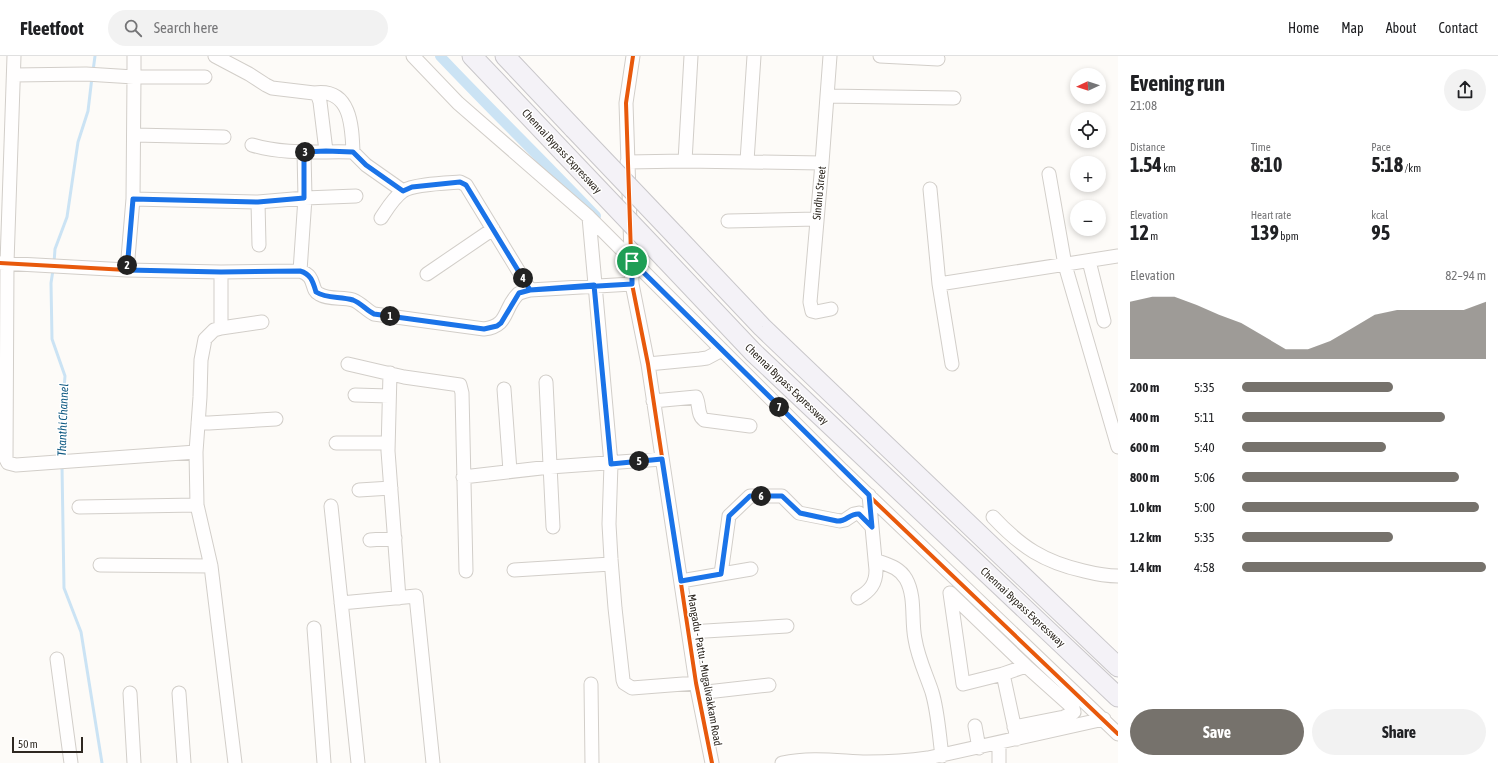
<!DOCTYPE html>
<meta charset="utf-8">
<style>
:root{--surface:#fff;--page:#f2f2f2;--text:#202124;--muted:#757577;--line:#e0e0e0;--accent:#76726c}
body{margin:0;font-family:"Asap Condensed",sans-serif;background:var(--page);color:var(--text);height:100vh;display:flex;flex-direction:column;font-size:15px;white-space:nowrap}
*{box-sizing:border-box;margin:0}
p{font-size:13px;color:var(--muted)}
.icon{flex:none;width:22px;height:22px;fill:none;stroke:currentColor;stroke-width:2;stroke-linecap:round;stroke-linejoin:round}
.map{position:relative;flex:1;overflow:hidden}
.details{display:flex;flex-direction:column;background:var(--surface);width:380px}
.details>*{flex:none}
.needle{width:26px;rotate:266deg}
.controls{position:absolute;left:1070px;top:12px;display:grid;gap:8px}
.controls a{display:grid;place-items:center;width:36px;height:36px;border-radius:50%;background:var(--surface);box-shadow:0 2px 6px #0003;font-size:20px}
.scale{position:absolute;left:12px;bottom:10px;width:71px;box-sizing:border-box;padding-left:4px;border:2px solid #2e2821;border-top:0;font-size:11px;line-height:14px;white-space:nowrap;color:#2e2821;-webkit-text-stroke:3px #fff;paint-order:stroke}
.pin{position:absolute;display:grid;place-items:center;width:34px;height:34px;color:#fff;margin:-17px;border:2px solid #fff;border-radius:50%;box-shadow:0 1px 4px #0007}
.km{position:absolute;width:20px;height:20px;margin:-10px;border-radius:50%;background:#222;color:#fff;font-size:11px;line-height:20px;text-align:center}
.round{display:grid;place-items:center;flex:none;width:42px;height:42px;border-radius:21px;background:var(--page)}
.summary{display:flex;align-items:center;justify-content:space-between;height:68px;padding:0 12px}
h1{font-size:22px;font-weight:700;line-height:30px}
.stats{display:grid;grid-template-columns:repeat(3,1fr);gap:6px;height:68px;padding:4px 12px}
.stats div{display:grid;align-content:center}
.stats b{font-size:20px;font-weight:700}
.stats small{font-size:11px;font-weight:400}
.stats p{font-size:11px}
.chart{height:112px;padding:8px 12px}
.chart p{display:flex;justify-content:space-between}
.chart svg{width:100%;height:72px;margin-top:4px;fill:var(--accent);opacity:.7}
.button{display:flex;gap:8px;margin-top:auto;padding:8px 12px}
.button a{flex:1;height:46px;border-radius:24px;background:var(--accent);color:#fff;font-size:16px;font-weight:700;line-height:46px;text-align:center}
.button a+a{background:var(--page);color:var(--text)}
ul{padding:0 12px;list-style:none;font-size:13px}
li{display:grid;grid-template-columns:64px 48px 1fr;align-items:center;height:30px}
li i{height:10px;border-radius:5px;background:var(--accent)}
header{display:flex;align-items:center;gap:24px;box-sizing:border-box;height:56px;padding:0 20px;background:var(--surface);border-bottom:1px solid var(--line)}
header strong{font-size:19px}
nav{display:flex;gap:22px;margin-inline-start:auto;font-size:14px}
.search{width:280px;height:36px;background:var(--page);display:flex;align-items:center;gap:10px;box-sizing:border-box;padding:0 14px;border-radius:22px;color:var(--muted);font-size:15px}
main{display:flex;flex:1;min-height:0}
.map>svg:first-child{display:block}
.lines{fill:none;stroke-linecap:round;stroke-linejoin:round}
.stream{stroke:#cbe3f4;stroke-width:3}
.canal{stroke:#cbe3f4;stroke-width:10}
.minor-casing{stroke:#d2cec9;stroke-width:15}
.highway-casing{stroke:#c9c7ca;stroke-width:21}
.minor{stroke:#fffefe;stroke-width:13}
.highway{stroke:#f4f2f7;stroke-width:19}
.highway-bridge-casing{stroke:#c9c7ca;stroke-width:21;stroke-linecap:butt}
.highway-bridge{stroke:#f4f2f7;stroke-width:19}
.cycleway-casing{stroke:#fff;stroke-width:6}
.cycleway{stroke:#e8590c;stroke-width:4}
.route-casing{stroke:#fff;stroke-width:8}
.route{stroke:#1a73e8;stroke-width:5}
.labels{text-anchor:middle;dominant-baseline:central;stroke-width:3;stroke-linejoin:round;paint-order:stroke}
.street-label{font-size:11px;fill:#2e2821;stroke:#fff}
.water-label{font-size:12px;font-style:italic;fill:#0e5982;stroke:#fff}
</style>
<header>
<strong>Fleetfoot</strong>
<div class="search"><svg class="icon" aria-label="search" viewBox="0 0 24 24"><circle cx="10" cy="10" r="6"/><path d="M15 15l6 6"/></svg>Search here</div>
<nav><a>Home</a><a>Map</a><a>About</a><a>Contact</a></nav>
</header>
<main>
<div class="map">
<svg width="1118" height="707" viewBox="0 0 1118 707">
<rect width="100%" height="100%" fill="#fdfbf8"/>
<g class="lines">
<path class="stream" d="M93 15 95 0
M54 207 55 193 67 161 78 86 88 55 92 21
M53 214 51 227 52 283 65 320 61 372 62 402
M62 410 64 532 81 576 102 707"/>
<path class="canal" d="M440 0C491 54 545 106 596 160"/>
<defs>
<path id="minor" d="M14 0 7 207 6 403 8 407 16 409 196 396
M215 0 249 18 266 29 272 32 314 37 318 40 320 46 326 95
M413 0 458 47 589 161 842 414 1118 678
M633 0 626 47 632 228 648 308 696 627 712 707
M830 0 822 107 810 246 812 255 816 256 831 253
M880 0 938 3
M14 19 86 18 134 21V0
M314 37C351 32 352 70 353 96
M827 40 954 42
M134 79 224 81
M252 89C285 99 319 95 353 96L366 109 403 135
M304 96 305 142 356 140
M685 105 691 0
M747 105 754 0
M627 106 685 105 822 107
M1049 118 1065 209 1118 391
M930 133 939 228 952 308
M133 143 258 146 305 142 300 215
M258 146 259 189
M589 161 611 408 609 468 611 503 615 552 623 624 624 627 632 632 696 627
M381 162C387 153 394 141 403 135 413 128 447 127 460 126L466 129 530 234
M728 165 816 163
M1089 205 1104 265
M0 207 127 214 221 216 300 215C317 220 310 234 319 238 329 244 342 241 353 244 361 247 366 254 374 258L484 273C509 270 503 253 518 238 521 236 526 235 530 234L632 228
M127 214 133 143 134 21H205
M221 216V272
M427 218 493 173
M939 228 1118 200
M348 308 404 321 460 329 462 337 466 515
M648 308 700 303 707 302 722 294
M390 317 388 395 399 542
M546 326 553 471
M504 333 510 415
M355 339 389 340
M653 345 696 341C700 349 697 359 704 364L750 370
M198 367H209L276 363
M336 387H388
M463 421 550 411 662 403
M359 434 391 432
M331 450 358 707
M79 451 197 449
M993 461C1021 491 1044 506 1084 515 1096 518 1106 520 1118 520
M370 484 395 482
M875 504C888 509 899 511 906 523 916 541 911 564 915 583 918 602 926 618 932 636 938 656 939 678 942 700
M100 509 211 510
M514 514 611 508
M721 518 729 460 750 440H782L799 457 840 465 845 464 854 458 859 457 872 471
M681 525 751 513
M950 537 1026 610 1003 618 1017 683
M950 537 963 628 1003 618
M858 542C870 535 876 528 876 514L869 439
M341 547 416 540 433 707
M314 572 324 707
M689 576 787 570
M57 603 71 707
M591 628 592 707
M130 637 134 707
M179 637 184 707
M698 637 769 629
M975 670 979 692
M1014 671 1064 661 1071 658 1074 656 1073 652 1026 610
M999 688V707
M235 707 211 510 197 449 196 396 200 341 201 304 205 283 214 274 221 272 262 266
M782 707C812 701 837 705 867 706 888 706 908 705 928 702L1104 663"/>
<path id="highway" d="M472 0 564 97
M505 0 574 73
M675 179 762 271 1118 611
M665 203 753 296 1118 641"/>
</defs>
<use href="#minor" class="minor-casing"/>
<use href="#highway" class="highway-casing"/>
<use href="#minor" class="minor"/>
<use href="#highway" class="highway"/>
<defs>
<path id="highway-bridge" d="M574 73 675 179
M564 97 665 203"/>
</defs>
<use href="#highway-bridge" class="highway-bridge-casing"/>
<use href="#highway-bridge" class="highway-bridge"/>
<defs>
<path id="cycleway" d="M633 0 626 47 632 228 648 308 696 627 712 707
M632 205 842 414 1118 678
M0 207 127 214 221 216 300 215C317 220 310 234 319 238 329 244 342 241 353 244 361 247 366 254 374 258L484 273C509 270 503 253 518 238 521 236 526 235 530 234L632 228"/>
</defs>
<use href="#cycleway" class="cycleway-casing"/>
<use href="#cycleway" class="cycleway"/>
</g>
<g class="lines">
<defs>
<path id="route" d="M632 205V228L530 234 519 237 501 267 497 270 484 273 374 258C366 254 361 247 353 244 340 240 327 243 316 236 313 226 311 218 300 215L221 216 127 214 133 143 258 146 304 142V96L326 95 353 96 366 109 403 135 412 131 460 126 466 129 530 234 594 229 611 408 662 403 681 525 721 518 729 460 750 440H782L800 457 837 465C846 466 850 457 859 458L872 471 869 439 632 205"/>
</defs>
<use href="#route" class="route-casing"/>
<use href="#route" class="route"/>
</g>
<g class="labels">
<g class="street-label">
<text transform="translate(562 95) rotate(47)">Chennai Bypass Expressway</text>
<text transform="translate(819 137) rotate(-84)">Sindhu Street</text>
<text transform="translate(787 328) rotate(44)">Chennai Bypass Expressway</text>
<text transform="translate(1023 551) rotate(43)">Chennai Bypass Expressway</text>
<text transform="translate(705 614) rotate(80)">Mangadu - Pattu - Mugalivakkam Road</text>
</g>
<g class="water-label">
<text transform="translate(63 364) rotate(-88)">Thanthi Channel</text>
</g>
</g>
</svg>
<div class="controls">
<a><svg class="needle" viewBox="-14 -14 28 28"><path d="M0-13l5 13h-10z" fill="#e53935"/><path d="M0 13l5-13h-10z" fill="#757577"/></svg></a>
<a><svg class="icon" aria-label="locate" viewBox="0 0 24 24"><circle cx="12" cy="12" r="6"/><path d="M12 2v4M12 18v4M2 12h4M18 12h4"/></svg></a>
<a>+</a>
<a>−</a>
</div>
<div class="scale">50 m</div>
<div class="pin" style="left:632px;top:205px;background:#1e9e55"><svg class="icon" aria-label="arrive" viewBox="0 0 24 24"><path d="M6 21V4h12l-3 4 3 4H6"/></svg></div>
<b class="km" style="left:390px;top:260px">1</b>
<b class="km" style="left:127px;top:209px">2</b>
<b class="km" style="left:305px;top:96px">3</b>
<b class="km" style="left:523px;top:222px">4</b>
<b class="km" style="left:639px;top:405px">5</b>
<b class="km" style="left:761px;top:440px">6</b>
<b class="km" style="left:779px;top:351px">7</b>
</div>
<section class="details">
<div class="summary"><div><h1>Evening run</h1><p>21:08</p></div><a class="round"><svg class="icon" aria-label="share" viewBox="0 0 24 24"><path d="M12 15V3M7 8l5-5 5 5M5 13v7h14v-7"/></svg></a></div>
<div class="stats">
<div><p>Distance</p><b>1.54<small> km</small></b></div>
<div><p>Time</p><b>8:10</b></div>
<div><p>Pace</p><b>5:18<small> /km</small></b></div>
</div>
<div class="stats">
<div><p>Elevation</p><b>12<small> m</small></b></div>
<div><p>Heart rate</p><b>139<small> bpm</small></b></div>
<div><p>kcal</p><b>95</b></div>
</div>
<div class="chart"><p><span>Elevation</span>82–94 m</p>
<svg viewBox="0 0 160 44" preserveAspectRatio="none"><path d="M0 44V9L10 6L20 6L30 11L40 17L50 22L60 30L70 38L80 38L90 33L100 25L110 17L120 14L130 14L140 14L150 14L160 9V44z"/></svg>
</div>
<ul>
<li><b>200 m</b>5:35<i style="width:62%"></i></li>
<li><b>400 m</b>5:11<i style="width:83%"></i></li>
<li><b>600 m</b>5:40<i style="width:59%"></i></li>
<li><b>800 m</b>5:06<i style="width:89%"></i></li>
<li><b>1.0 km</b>5:00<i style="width:97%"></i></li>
<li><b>1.2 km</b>5:35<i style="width:62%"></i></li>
<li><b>1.4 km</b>4:58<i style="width:100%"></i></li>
</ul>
<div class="button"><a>Save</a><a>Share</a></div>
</section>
</main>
